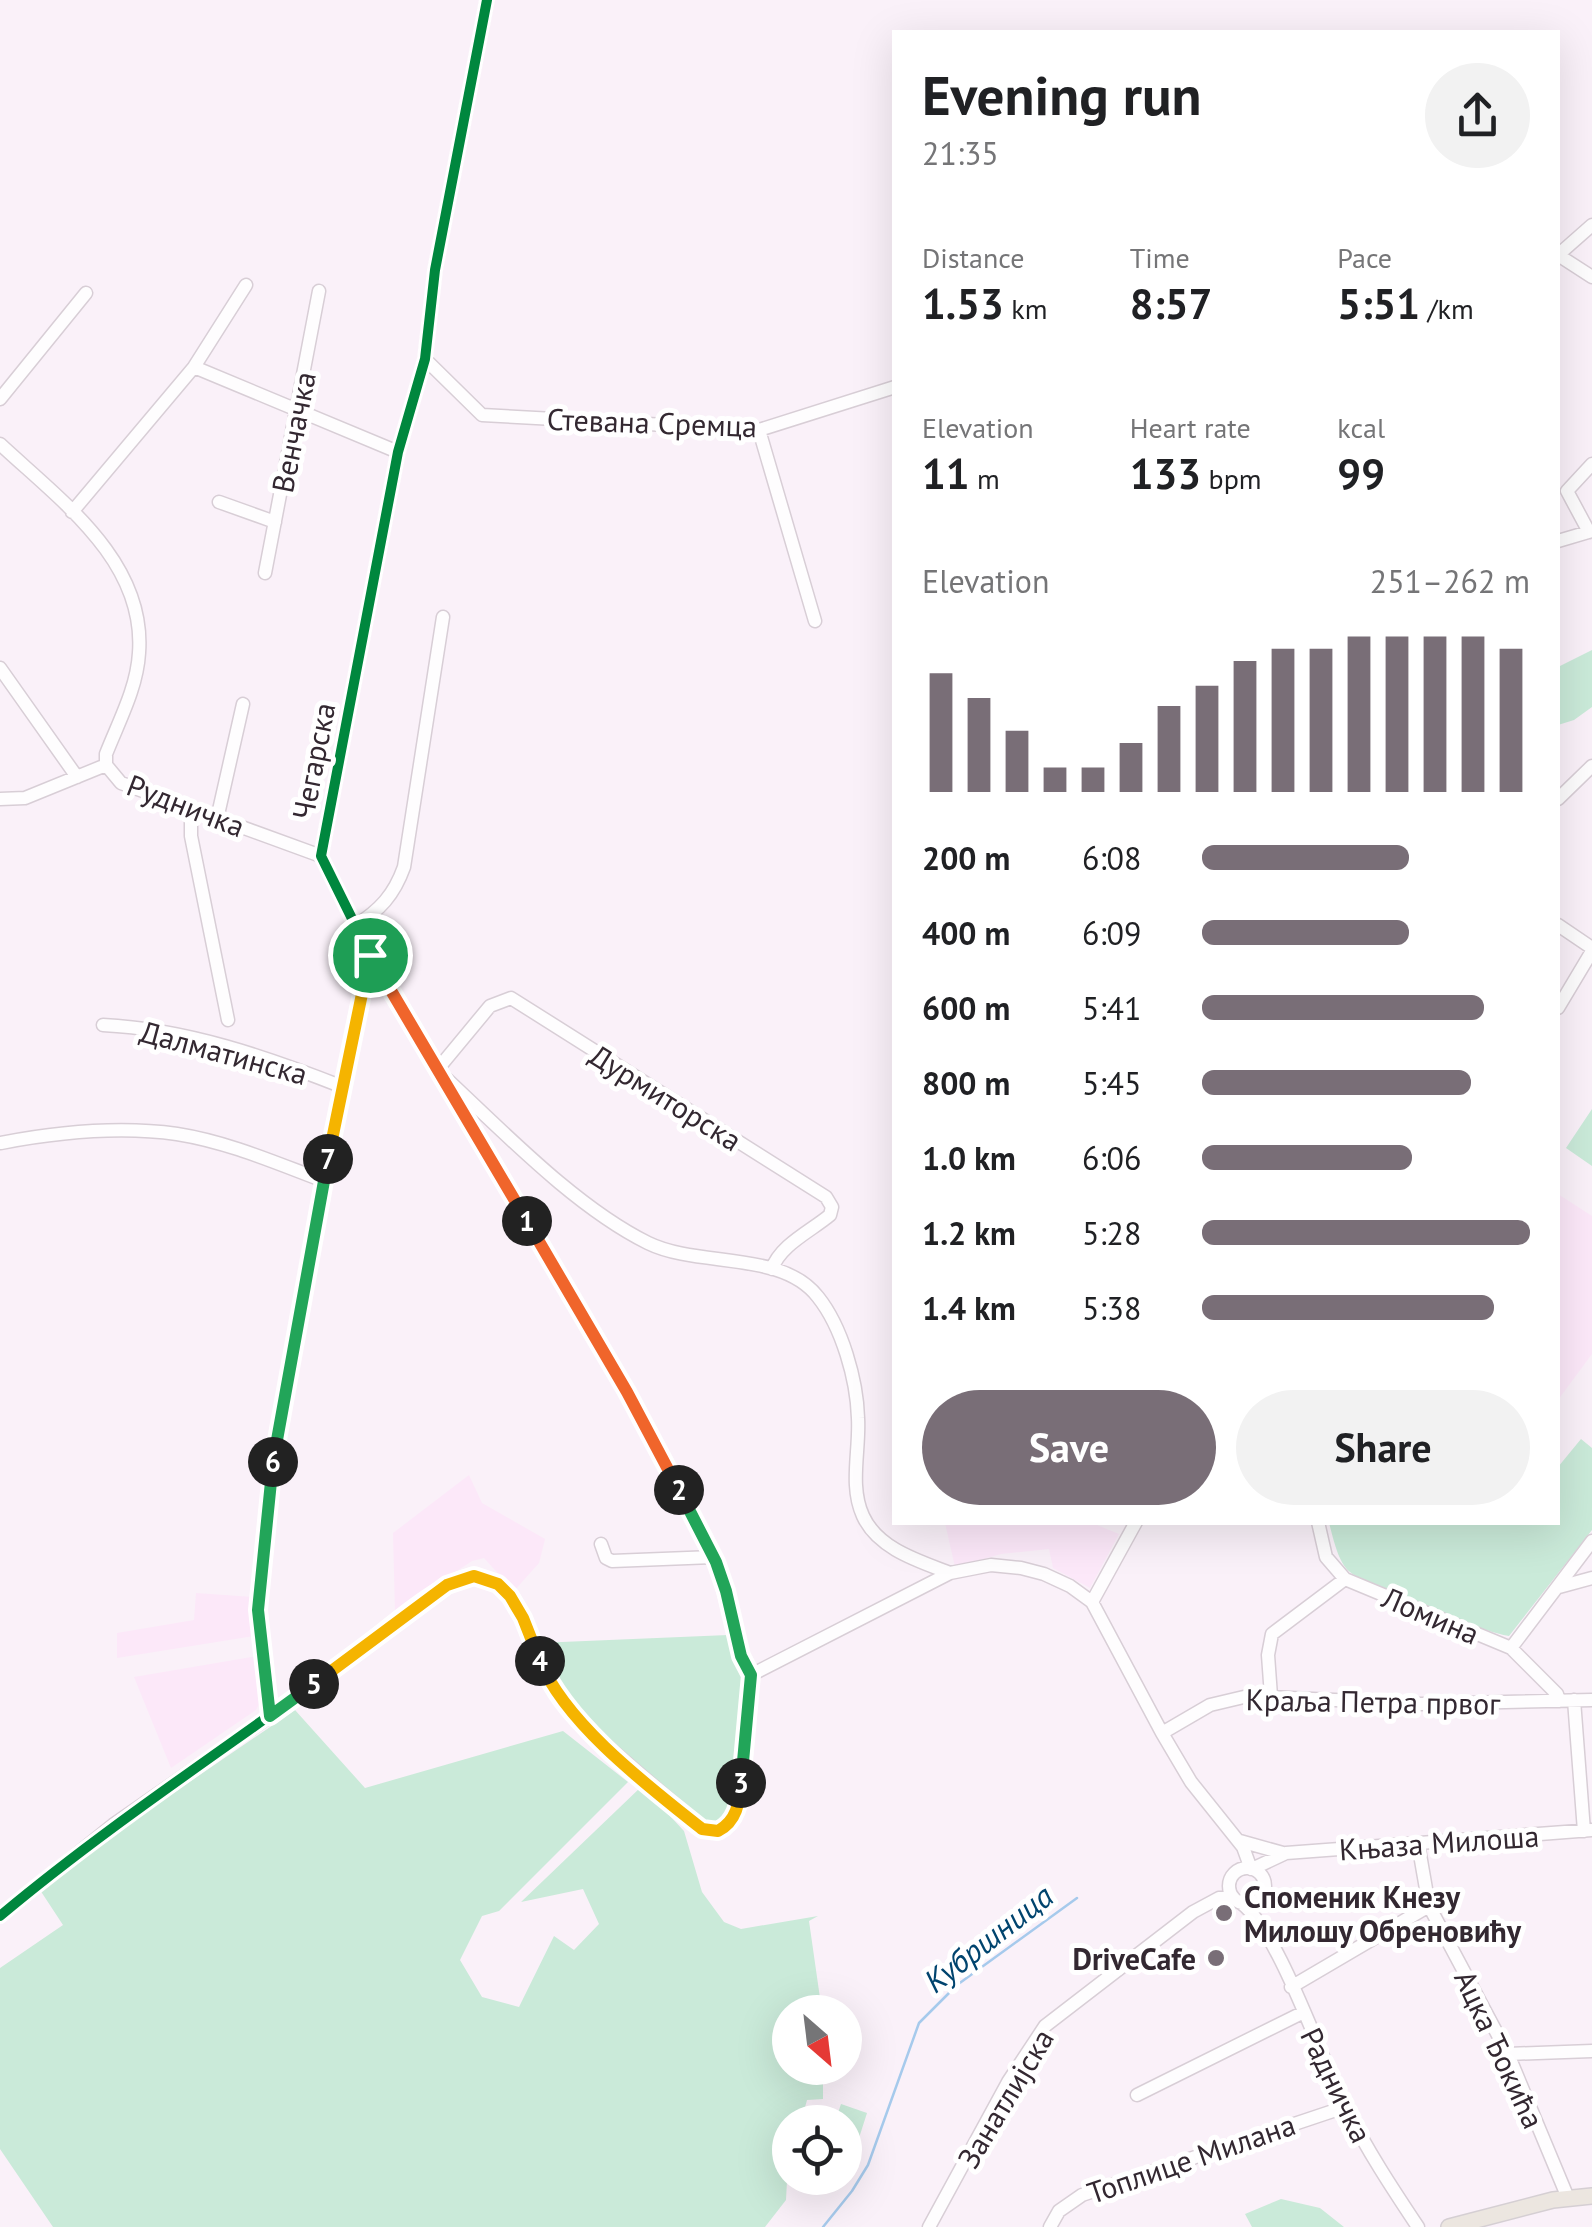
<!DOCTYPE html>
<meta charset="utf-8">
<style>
:root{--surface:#fff;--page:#f2f2f2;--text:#202124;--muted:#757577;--accent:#796e77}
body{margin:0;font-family:"PT Sans",sans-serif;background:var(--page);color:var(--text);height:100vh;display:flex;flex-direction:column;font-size:38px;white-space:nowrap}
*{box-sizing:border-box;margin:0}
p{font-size:32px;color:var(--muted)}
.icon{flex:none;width:55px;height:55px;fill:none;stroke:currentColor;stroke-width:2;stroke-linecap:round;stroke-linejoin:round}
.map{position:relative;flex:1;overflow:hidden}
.drawer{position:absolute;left:892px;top:30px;width:668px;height:1495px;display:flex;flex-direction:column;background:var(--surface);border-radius:0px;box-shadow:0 10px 40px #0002}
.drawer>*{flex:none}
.needle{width:65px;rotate:152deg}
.controls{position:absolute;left:772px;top:1995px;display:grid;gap:20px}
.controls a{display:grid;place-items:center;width:90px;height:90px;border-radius:50%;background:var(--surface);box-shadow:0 10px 40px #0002;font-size:50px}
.pin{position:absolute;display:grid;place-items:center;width:85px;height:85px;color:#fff;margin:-42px;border:5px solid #fff;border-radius:50%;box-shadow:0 2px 10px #0007}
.km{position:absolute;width:50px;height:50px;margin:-25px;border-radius:50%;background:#222;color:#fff;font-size:28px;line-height:50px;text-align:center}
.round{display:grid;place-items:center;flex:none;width:105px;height:105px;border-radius:52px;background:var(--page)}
.overview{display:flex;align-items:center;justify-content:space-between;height:170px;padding:0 30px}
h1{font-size:55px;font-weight:600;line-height:75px}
.stats{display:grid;grid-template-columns:repeat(3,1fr);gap:15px;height:170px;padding:10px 30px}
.stats div{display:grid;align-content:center}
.stats b{font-size:42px;font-weight:600}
.stats small{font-size:28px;font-weight:400}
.stats p{font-size:28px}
.chart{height:280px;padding:20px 30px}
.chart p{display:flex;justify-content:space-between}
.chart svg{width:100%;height:180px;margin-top:10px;stroke:var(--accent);stroke-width:6}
.primary-button{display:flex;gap:20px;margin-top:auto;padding:20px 30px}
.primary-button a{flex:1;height:115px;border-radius:60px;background:var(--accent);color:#fff;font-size:40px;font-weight:600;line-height:115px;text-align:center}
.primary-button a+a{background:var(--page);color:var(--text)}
ul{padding:0 30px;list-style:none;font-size:32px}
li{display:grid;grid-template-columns:160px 120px 1fr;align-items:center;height:75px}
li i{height:25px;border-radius:12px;background:var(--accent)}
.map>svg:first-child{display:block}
.built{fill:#fce8f9}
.green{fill:#caead9}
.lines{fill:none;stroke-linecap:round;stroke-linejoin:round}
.stream{stroke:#a6caec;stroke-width:2.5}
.minor-casing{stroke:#d8ced6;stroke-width:15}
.major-casing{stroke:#d5cfd3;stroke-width:18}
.minor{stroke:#fefdfe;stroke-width:12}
.major{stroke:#ece6e0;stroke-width:15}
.cycleway-casing{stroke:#fff;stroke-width:16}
.cycleway{stroke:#00873e;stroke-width:10}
.split-1-casing{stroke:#fff;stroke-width:20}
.split-2-casing{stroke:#fff;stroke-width:20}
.split-3-casing{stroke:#fff;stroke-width:20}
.split-4-casing{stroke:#fff;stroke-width:20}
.split-5-casing{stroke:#fff;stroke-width:20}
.split-6-casing{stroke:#fff;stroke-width:20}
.split-7-casing{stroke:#fff;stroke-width:20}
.split-8-casing{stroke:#fff;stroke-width:20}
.split-1{stroke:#f0652b;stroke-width:12}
.split-2{stroke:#f0652b;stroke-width:12}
.split-3{stroke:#22a559;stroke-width:12}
.split-4{stroke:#f5b400;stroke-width:12}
.split-5{stroke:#f5b400;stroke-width:12}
.split-6{stroke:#22a559;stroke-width:12}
.split-7{stroke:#22a559;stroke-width:12}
.split-8{stroke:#f5b400;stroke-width:12}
.poi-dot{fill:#796e77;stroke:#fff;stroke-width:4}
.labels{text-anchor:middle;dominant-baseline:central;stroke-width:10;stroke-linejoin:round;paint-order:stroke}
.street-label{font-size:30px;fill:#332831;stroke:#fff}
.poi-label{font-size:30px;font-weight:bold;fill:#332831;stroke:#fff;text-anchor:start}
.water-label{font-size:32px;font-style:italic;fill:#00446e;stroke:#fff}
</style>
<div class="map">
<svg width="1592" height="2227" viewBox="0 0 1592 2227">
<rect width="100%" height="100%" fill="#faf1f9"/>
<path class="built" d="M1558 1194 1592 1216V1354L1558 1400Z
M469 1475 482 1503 545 1539 539 1563 514 1591 484 1558 472 1561 395 1612 393 1533Z
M945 1523H1092L1119 1534 1090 1588 1053 1568 1049 1549 1001 1554 955 1567Z
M196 1593 253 1597 254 1636 117 1658V1633L194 1620Z
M257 1656 263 1697 256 1710 171 1768 134 1677Z"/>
<path class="green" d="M1592 650V707L1574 720 1558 725V667Z
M1592 1109V1166L1566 1148Z
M1581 1439 1592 1448V1530L1509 1636C1486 1633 1367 1587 1350 1572 1338 1563 1333 1537 1329 1523L1558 1522V1467Z
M728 1635 744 1685 731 1814 710 1827 581 1719 557 1684 538 1643Z
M295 1710 365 1788 563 1731 628 1782 499 1911 482 1916 460 1960 482 1997 519 2007 554 1936 574 1950 599 1924 583 1889 521 1902 642 1786 684 1831 702 1892 724 1922 741 1929 818 1916 809 1921 822 2012H790V2068H823V2099L807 2100 801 2122H790L786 2200 765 2227H53L0 2149V1968L63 1925 40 1890 135 1819Z
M841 2104 867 2113 850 2166 845 2164V2122H835Z
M1281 2199 1320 2208 1344 2227H1252L1245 2214Z"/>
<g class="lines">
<path class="stream" d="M823 2227 852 2191 868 2165 919 2023 957 1985 1077 1898"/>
<defs>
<path id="minor" d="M487 0 435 270 425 359 398 452 321 856 370 955 569 1292 663 1458 715 1562 727 1591 741 1656 751 1675
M1592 225 1558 255 1592 277
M425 359 482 415 759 430 895 387
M194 367 398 452
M0 399 86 293
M759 430 815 621
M0 444C60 500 146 561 139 653 137 688 119 721 106 754V765
M219 502 275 522
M72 512 194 367 246 285
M1589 532 1567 491 1592 464
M1558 541 1592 531
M265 573 319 291
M0 668 77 777
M106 765 121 783 321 856
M0 799 25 798 106 765
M1558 799 1592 766
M191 810V836L228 1020
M217 819 243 704
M1558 925 1592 948
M355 926C380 910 394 895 404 867L443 617
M1558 1008 1592 951
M103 1025C186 1029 267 1057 343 1087
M1 1143C58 1132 119 1126 177 1134 228 1142 276 1163 324 1181
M772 1269C780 1245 811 1231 830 1215L832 1207 826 1197 511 998 490 1006 437 1070C498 1126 573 1206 648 1243 699 1268 782 1250 818 1297 842 1327 857 1380 858 1418 860 1450 849 1486 863 1516 878 1549 919 1561 950 1573
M1318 1522 1326 1557 1345 1579 1511 1648 1557 1694 1559 1701
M601 1544 606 1558 612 1561 713 1557
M1559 1587 1592 1578
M1092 1602 1136 1522
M1511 1648 1592 1541
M751 1675 950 1573 991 1565 1021 1568 1044 1574 1070 1586 1092 1602 1162 1733 1191 1782 1243 1847 1251 1869
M1271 1696 1268 1655 1272 1634 1345 1579
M1574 1700 1584 1831
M270 1716 258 1610 271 1472 308 1258 370 955
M1162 1733 1210 1705 1248 1696 1421 1704 1592 1700
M1240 1841 1283 1853
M1418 1843 1429 1906 1508 2054 1568 2198
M1229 1886a18 18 0 1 1 36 0a18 18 0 1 1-36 0Z
M1252 1869 1286 1853 1592 1830
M1241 1903C1279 1931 1321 2060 1346 2108 1367 2150 1392 2188 1418 2227
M0 1916 113 1825 270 1716 428 1597 447 1585 474 1576 498 1584 510 1596 523 1618 549 1682 579 1722 706 1831C727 1831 733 1821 740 1802L751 1675
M1291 1987 1429 1906
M1508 2054 1592 2051
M1137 2095 1302 2013
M929 2227 1008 2082 1045 2026 1193 1912 1219 1898 1233 1897
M1050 2227 1059 2211 1082 2195 1345 2107"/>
<path id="major" d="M1449 2227 1553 2200 1592 2196"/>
</defs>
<use href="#minor" class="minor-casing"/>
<use href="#major" class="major-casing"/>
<use href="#minor" class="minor"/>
<use href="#major" class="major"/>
<defs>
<path id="cycleway" d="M0 1916C105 1828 219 1753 330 1672 364 1647 422 1593 459 1579 471 1574 483 1576 495 1583 527 1602 533 1650 548 1681 571 1729 648 1783 689 1818L702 1829 717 1831 733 1819 740 1802 751 1675C732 1640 729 1599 715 1562L627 1392 370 955 321 856 398 452 425 359 435 270 487 0"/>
</defs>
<use href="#cycleway" class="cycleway-casing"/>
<use href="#cycleway" class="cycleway"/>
</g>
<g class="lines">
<defs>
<path id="split-1" d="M370 955 527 1221"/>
<path id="split-2" d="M527 1221 627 1392 679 1490"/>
<path id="split-3" d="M679 1490 716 1562 726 1591 741 1656 751 1675 741 1783"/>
<path id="split-4" d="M540 1661C566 1724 648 1786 702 1829L718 1831C737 1821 739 1803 741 1783"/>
<path id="split-5" d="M314 1684 447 1585 474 1576 498 1584 510 1596 523 1618 540 1661"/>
<path id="split-6" d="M273 1462 258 1610 270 1716 314 1684"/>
<path id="split-7" d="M273 1462 328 1159"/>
<path id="split-8" d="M328 1159 370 955"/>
</defs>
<use href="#split-1" class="split-1-casing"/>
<use href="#split-2" class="split-2-casing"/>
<use href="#split-3" class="split-3-casing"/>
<use href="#split-4" class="split-4-casing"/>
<use href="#split-5" class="split-5-casing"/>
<use href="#split-6" class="split-6-casing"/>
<use href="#split-7" class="split-7-casing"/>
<use href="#split-8" class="split-8-casing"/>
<use href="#split-1" class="split-1"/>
<use href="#split-2" class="split-2"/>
<use href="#split-3" class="split-3"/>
<use href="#split-4" class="split-4"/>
<use href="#split-5" class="split-5"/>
<use href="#split-6" class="split-6"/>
<use href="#split-7" class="split-7"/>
<use href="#split-8" class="split-8"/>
</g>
<g class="poi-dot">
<circle cx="1224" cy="1913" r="10"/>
<circle cx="1216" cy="1958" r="10"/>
</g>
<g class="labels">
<g class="street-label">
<text transform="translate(652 422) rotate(2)">Стевана Сремца</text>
<text transform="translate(293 432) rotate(-79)">Венчачка</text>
<text transform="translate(313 761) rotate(-79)">Чегарска</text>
<text transform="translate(186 805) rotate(21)">Рудничка</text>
<text transform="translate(224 1052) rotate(15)">Далматинска</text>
<text transform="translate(666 1097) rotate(32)">Дурмиторска</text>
<text transform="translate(1431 1615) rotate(23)">Ломина</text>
<text transform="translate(1373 1701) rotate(1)">Краља Петра првог</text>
<text transform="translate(1439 1842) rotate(-4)">Књаза Милоша</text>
<text transform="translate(1500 2049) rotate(65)">Ацка Ђокића</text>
<text transform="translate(1337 2085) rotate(64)">Радничка</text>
<text transform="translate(1005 2098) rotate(-59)">Занатлијска</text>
<text transform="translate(1191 2158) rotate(-19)">Топлице Милана</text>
</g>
<g class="poi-label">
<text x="1244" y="1896">Споменик Кнезу<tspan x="1244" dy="34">Милошу Обреновићу</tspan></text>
<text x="1196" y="1958" text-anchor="end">DriveCafe</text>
</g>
<g class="water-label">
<text transform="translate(988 1938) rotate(-38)">Кубршница</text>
</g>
</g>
</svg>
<div class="controls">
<a><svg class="needle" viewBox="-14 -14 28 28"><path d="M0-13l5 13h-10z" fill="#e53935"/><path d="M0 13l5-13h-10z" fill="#757577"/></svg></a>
<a><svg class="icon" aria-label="locate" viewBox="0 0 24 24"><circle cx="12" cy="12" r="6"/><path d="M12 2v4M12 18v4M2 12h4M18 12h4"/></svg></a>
</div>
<div class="pin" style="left:370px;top:955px;background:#1e9e55"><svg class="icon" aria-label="arrive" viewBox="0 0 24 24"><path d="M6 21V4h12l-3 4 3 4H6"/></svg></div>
<b class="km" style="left:527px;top:1221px">1</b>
<b class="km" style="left:679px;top:1490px">2</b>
<b class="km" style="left:741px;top:1783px">3</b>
<b class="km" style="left:540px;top:1661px">4</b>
<b class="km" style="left:314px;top:1684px">5</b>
<b class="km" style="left:273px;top:1462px">6</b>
<b class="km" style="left:328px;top:1159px">7</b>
<section class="drawer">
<div class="overview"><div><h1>Evening run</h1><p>21:35</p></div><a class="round"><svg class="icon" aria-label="share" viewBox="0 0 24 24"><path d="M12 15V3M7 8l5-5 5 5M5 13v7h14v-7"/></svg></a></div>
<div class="stats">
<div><p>Distance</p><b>1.53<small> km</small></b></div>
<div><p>Time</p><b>8:57</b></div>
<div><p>Pace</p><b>5:51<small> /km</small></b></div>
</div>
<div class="stats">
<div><p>Elevation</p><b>11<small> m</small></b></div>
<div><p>Heart rate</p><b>133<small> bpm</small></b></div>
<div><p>kcal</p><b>99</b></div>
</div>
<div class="chart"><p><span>Elevation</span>251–262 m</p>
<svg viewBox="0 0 160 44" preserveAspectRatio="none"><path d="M5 44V15M15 44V21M25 44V29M35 44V38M45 44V38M55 44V32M65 44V23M75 44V18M85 44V12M95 44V9M105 44V9M115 44V6M125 44V6M135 44V6M145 44V6M155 44V9"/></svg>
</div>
<ul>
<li><b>200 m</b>6:08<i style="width:63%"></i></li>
<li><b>400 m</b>6:09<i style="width:63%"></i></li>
<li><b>600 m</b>5:41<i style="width:86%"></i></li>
<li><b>800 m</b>5:45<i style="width:82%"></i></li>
<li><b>1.0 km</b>6:06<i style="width:64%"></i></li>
<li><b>1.2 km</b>5:28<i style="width:100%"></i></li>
<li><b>1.4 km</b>5:38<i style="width:89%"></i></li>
</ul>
<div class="primary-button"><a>Save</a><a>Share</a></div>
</section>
</div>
